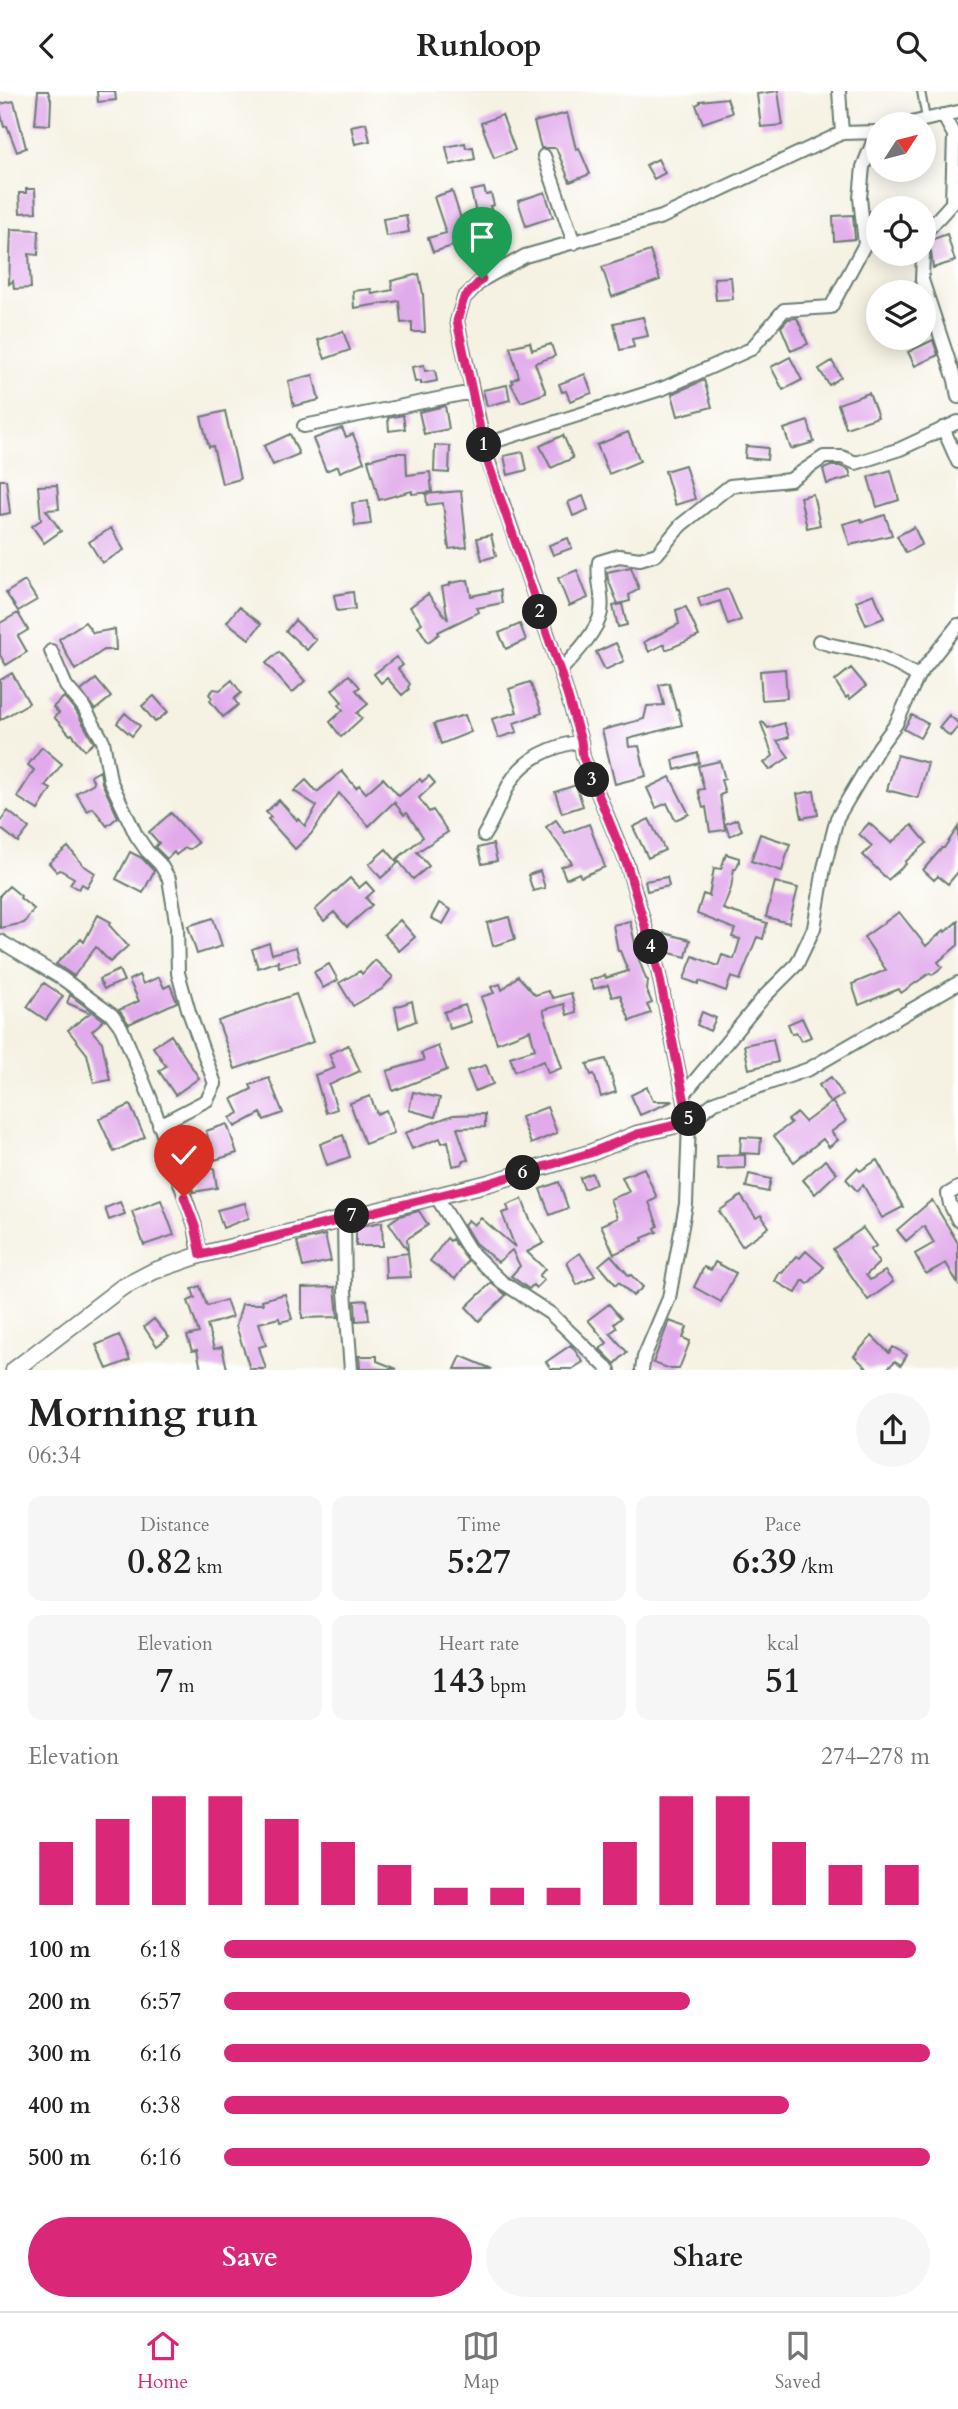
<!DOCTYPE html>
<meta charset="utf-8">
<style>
:root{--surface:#fff;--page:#f6f6f6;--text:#222;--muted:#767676;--line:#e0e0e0;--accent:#db2777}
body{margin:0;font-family:Cardo,serif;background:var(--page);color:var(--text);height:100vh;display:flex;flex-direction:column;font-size:26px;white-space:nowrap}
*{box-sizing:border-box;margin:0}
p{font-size:23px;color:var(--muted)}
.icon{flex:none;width:38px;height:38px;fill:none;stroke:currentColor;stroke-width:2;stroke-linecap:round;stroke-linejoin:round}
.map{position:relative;height:1279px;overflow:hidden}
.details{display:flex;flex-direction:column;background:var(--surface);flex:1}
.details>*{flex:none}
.needle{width:46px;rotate:54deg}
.tools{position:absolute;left:866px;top:21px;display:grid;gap:14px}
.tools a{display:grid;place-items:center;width:70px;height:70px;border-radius:50%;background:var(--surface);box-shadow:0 4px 18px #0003;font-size:35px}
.pin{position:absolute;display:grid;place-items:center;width:60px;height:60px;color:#fff;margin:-72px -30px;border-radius:50% 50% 50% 0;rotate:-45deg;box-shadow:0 0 7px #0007}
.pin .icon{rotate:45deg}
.km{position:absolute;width:35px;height:35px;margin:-18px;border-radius:50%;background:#222;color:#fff;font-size:19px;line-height:35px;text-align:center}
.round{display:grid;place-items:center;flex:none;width:74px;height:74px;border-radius:37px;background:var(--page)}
.headline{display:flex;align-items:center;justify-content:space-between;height:119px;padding:0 28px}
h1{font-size:38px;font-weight:800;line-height:52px}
.stats{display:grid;grid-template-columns:repeat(3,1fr);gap:10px;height:119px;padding:7px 28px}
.stats div{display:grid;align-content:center;border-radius:14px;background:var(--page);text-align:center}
.stats b{font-size:35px;font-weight:800}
.stats small{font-size:19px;font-weight:400}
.stats p{font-size:19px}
.chart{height:196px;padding:14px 28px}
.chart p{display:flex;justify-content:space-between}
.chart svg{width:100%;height:126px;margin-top:7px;stroke:var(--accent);stroke-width:6}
.cta{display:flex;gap:14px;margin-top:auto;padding:14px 28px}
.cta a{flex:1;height:80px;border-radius:42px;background:var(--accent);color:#fff;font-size:28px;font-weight:800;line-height:80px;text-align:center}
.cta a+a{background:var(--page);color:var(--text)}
ul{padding:0 28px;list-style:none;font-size:23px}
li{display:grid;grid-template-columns:112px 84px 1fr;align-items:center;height:52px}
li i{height:18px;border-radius:9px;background:var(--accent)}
header{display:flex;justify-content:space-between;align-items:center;height:91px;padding:0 28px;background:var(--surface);font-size:32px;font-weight:800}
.tabs{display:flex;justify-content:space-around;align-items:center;height:98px;border-top:2px solid var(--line);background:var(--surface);font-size:19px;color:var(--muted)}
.tabs a{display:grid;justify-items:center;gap:4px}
.tabs .selected{color:var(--accent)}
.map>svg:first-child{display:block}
.building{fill:#e1aaeb}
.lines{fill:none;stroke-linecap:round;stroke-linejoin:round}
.service-casing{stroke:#6a7c71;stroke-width:10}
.minor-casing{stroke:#6a7c71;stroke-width:16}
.tertiary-casing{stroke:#6a7c71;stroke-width:19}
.service{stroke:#fff;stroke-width:6}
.minor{stroke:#fff;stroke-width:12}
.tertiary{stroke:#fff;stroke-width:16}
.route-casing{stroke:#fff;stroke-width:14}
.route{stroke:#db2777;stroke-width:9}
</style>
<header><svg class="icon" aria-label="back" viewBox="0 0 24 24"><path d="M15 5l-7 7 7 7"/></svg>Runloop<svg class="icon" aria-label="search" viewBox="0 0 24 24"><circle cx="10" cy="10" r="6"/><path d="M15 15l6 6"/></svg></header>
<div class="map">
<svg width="958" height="1279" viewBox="0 0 958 1279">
<rect width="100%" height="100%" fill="#fff"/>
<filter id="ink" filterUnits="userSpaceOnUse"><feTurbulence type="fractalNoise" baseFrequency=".0143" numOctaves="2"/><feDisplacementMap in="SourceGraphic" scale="14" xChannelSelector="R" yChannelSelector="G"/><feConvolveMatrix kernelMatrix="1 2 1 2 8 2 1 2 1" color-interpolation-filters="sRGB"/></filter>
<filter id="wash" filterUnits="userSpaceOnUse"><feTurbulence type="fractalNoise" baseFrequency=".00686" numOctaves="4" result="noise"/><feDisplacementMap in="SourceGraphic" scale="28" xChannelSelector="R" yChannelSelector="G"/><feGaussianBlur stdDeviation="1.57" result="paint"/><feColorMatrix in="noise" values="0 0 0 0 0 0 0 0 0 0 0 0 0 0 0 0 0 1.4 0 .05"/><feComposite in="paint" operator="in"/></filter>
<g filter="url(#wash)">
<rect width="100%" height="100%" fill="#f5f2e3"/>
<g id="blocks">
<path class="building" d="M38 0H48L51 9 50 34 35 33Z
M97 0H115L116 9 98 11Z
M778 0 783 34 761 36 757 3Z
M727 7 732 22 703 32 696 14 700 12V10Z
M14 10 26 57 17 61 7 35 4 36 0 19V13Z
M567 22 576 58 579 57 590 83 570 91 556 57H541L534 31Z
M502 24 515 59 494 67 481 32Z
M366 32 370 50 355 53 351 35Z
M465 52 466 57 473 56 475 68 450 74 446 56Z
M658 68 665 82 654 88 646 74Z
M484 97 486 104 491 103 494 114 490 115 492 123 477 127 471 100Z
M26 98H35L36 121 20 122 19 102H26Z
M452 100 471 158 461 160 459 153 433 161 428 147 446 142 434 106Z
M545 101 553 126 526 135 518 110Z
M406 124 409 141 386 145 383 128Z
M853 124 855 148 834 150 833 125Z
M11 138 39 139 38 164 29 163 31 197 14 198 13 190 9 193Z
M947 143 955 170 933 177 931 160 925 151Z
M650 160 660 189 612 206 602 176Z
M419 183 423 203 425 241H412V231L401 232 399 210 354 217 353 200 371 198 372 203 393 199 391 190Z
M731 186 733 208 716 209 714 187Z
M643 226 648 245 632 248 634 256 620 259 614 232Z
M797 227 808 253 791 260 781 236 788 228Z
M343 240 350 259 325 268 318 249Z
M933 249 938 264 915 275 908 261Z
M530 251 532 259 551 253 555 265 535 272 546 302 521 311 511 293 513 292 512 289 519 286 510 256Z
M790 266 802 289 783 299 771 276Z
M832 270 841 286 829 294 819 278Z
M424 274 425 280 435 279 437 290 421 293V290L415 291 412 276Z
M585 283 592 302 570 310 566 300 562 301 559 293Z
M313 284 319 309 294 315 288 290Z
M704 289 712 316 678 325 672 303Z
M507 294 510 309 487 315 483 299Z
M869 302 878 326 846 337 838 313Z
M445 315 449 338 424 343 419 321Z
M225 320 240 388 222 393 213 355 209 356 201 326Z
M403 324 405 338 389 340 388 327Z
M808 330 814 351 791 358 784 338Z
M342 337 346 346 353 343 364 371 340 381 338 375 326 380 313 348Z
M628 341 640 370 609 383 597 354Z
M290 343 299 363 273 374 264 355Z
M563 344 573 367 551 377 540 355Z
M435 354 450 355 449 382 434 381Z
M746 355 768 357 767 369 745 367Z
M523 361 527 379 508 384 504 365Z
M393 362H406L407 384 430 381 432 401 412 403V400L379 409 368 369Z
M685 374 695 408 675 414 665 380Z
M831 375H840L849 379 851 386 827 393 823 378Z
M891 379 899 409 877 416 868 386Z
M0 389H6L10 422 0 424Z
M57 394 59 418 46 419 61 440 44 452 32 435 41 429 38 395Z
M461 400 467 456 449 458 443 412 427 414 426 403Z
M813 403 820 434 807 437 800 406Z
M583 405 588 419 573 425 568 411Z
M368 410 371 433 355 435 352 412Z
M885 424 892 444 850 454 843 433 861 428 862 431Z
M914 436 922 453 906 462 897 445Z
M111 437 124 459 102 472 89 451Z
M491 444 496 465 482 469 477 447Z
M568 447 572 457 553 464 549 454Z
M631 476 639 498 629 504 630 510 618 513 608 488 607 481Z
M577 479 588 507 569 515 558 487Z
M468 489 471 505 500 499 502 512 477 517 479 521 438 541 439 543 428 551 418 535 422 532 410 516 428 503 448 529 442 496 450 494V492Z
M25 490 37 509 18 520 6 502Z
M728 498 741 529 728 534 720 510 701 516 698 507Z
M353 501 355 518 337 520 334 504Z
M874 503 884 527 866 534 856 510Z
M622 513 627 534 618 536 613 515Z
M239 516 261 533 249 548 227 531Z
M686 516 699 545 666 559 664 553 649 561 644 551 679 533 676 519Z
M18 522 28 539 18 545 27 561 6 574 0 564V532Z
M295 529 316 549 307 559 286 540Z
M85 531 93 542 115 538 116 559H104L75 579 59 548Z
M520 533 526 549 506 558 499 542Z
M616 552 624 570 605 579 596 561Z
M279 561 305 590 292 602 266 572Z
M396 566 403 574 398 578 410 593 408 596 409 598 402 604 387 587 381 592 374 583Z
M851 577 866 595 850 608 848 605 846 607 835 590Z
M785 578 787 607 762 609 760 580Z
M12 582 29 612 0 629V589Z
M349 584 360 596 356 599 368 613 357 622 362 627 341 646 330 631 343 619 339 614 342 611 332 599Z
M96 588 111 606 95 619 81 600Z
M232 589 241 602 234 608 238 614 223 626 210 610 212 607 209 603 214 598 220 599Z
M530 591 542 622 514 632 517 641 498 647 492 628 517 621 509 598Z
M669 592 676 619 678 618 682 634 628 648 629 656 639 655 646 685 615 693 602 639 644 628 647 615 664 614 659 594Z
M154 605 168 621 155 631 142 615Z
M64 606 76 620 94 652 85 659 72 643 70 644 54 626 59 622 53 616Z
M125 622 140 635 132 645 117 632Z
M465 624 471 641 441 653 434 633Z
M912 624 928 633 920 647 904 638Z
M949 624 958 632V636L950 645 939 636Z
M763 631 768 637 784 632 789 646 777 650 789 666 770 679 764 672 773 665 761 632Z
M42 656 62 673 45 695 51 698 38 719 17 706 34 679 28 674Z
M698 662 699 672 675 679 673 669Z
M897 664 928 672 918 707 887 699Z
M720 670 725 688 721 689 725 702 720 704 725 739 710 741 706 716 703 717 698 699 704 698 698 675Z
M100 680 102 692 118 726 107 735 93 717 87 720 76 702 94 692 91 685Z
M342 680 356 697 359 694 366 702 383 687 399 705 420 688 422 691 429 685 435 692 419 707 429 721 433 719 448 741 417 761 429 775 413 788 397 768 423 746 407 722 404 724 394 711 369 735 339 702 311 743 295 758 268 728 271 726 266 721 279 709 297 729 298 728 305 735 317 715 294 700 306 689 317 701Z
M670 686 689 723 675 729 667 712 656 717 647 697Z
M576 694 583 715 562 722 555 701Z
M814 700 818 724 802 727 797 703Z
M8 720 29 737 18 751 0 737V731Z
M171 722 198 752 190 758 185 757 176 764 174 761 167 768 155 756 159 752 149 741Z
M649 728 665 759 648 767 633 736Z
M737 728 742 739 730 745 725 733Z
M556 729 565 742 589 733 605 776 581 786 579 782 566 788 561 776 572 772 546 736Z
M869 732 891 752 912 734 927 752 905 771 906 773 888 789 863 764 872 755 859 743Z
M958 736V781L948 793 938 785 934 789 923 779 942 757H944Z
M760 743 790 753 782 780 751 770Z
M493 753 497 770 482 773 478 757Z
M68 756 83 774 95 782 87 796 82 793 79 798 70 793 74 787 60 779 57 781 49 772Z
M386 758 398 772 381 787 369 773Z
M130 761 142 767 154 780 143 802 116 788Z
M726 763 739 767V771L736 778H734L731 797 723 818 767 832 763 848 757 846 740 889 731 886 726 900 699 890 698 893 684 888 693 865 718 875 722 864 734 868 740 848 732 846 735 838 697 823 703 803 709 805 714 777 721 778Z
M540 780 545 797 533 800 528 784Z
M667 786 669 795 647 800 645 790Z
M350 787 359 797 366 791 374 800 366 807 372 814 347 836 334 821 324 830 315 819Z
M775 791 798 797 789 832 766 826Z
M9 795 21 805 20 807 34 818 24 832 0 837V804Z
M439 812 451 819 443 833 431 827Z
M899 821 926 855 944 839 945 841 958 830V854L938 871 942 876 932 884 930 882 901 902 899 898 859 914 852 893 886 879 864 846Z
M98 824 111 831 109 834 128 855 110 871 96 856 74 885 56 873 81 848 84 851Z
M509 826 515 848 493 855 487 832Z
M213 827 222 855 197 863 188 835Z
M400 829 415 846 399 860 384 843Z
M630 830 638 866 646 888 648 889 647 900 652 912 647 914 651 922 630 930 620 904 612 906 608 894 594 898 590 889 605 884 606 887 628 880 620 860H618L613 834Z
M664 842 690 849 686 866 662 860Z
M269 852 272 863 296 856 300 870 279 876 278 870 258 877 252 858Z
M375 869 393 886 382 898 353 915 339 892 360 880 362 883Z
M329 873 338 889 323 897 314 881Z
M119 879 124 890 104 898 99 888Z
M139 884 143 893 159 886 164 897 170 894 177 911 129 933 119 919 139 910 129 889Z
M518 885 535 904 548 900 553 907 571 902 576 921 567 924 564 913 543 919 562 977 548 982 544 970 515 980 510 966 535 958 530 939 497 952 481 906 494 902 491 896 500 893 502 899Z
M44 892 63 905 46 929 27 916Z
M296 903 313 951 235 978 218 930Z
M70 904 104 929 92 940 102 951 110 989 94 992 87 963 68 939 90 922 67 912Z
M412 910 416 930 399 937 395 916Z
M465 914 471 931 450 938 444 921Z
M702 921 716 927 710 940 697 934Z
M802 927 811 946 801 950 796 941 792 943 788 933Z
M171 944 199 987 175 1004 159 980 166 975 153 956Z
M773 948 778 971 749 978 744 954Z
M348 954 360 980 329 994 337 1018 326 1022 315 984 335 977 329 963Z
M438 955 447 979 393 1000 387 980 424 969 421 962Z
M606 968 616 1001 601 1006 594 983 591 984 587 973Z
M486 974 493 993 475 1000 467 980Z
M831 986 843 1004 830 1012 819 994Z
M269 987 283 1022 264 1029 261 1022 235 1036 230 1027 239 1022 232 1008 252 998 250 994Z
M647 996 653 1010H673L640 1024 631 1004Z
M413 1001 440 1007 435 1026 409 1019Z
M370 1005 377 1023 386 1019 394 1042 365 1053 350 1012Z
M832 1011 846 1030 831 1041 838 1049 829 1056 823 1048 794 1071 774 1045 791 1032 788 1029 797 1022 805 1031Z
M130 1014 145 1046 114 1061 99 1028Z
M547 1016 557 1042 531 1053 521 1026Z
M485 1023V1036L457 1037 468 1069 462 1070V1073L453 1075 448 1050 442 1052 440 1047 412 1058 405 1042 453 1024Z
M227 1033 237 1062 215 1069 206 1040Z
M343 1044 350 1066 327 1074 320 1053Z
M741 1046 761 1047 760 1063 740 1062Z
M745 1064V1077L718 1078 717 1065Z
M825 1069 837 1082 815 1103 803 1089Z
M877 1069 903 1116 882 1127 863 1094 857 1100 846 1088 857 1077 860 1080Z
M214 1077 217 1097 193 1101 190 1081Z
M644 1077 657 1107 649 1111 658 1135 655 1137 657 1141 642 1147 643 1150 614 1163 601 1134 617 1127 610 1108 629 1101 622 1086Z
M592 1082 596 1093 584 1098 580 1087Z
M749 1083 771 1088 768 1101 746 1096Z
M559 1091 568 1117 550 1124 540 1098Z
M741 1105 756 1127 761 1124 769 1136 742 1155 719 1120Z
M522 1108 530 1129 544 1152 527 1161 545 1178 539 1185 544 1189 536 1197 533 1194 529 1198 511 1185 520 1175 512 1159 498 1171 475 1152 464 1134 468 1129 474 1134 481 1127 515 1156 502 1122 509 1120 507 1114Z
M161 1109 174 1144 144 1154 132 1120Z
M932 1109 958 1152V1193L946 1172 926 1183 915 1163 934 1152 924 1135 906 1150 897 1139Z
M120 1111 125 1123 109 1129 105 1117Z
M245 1112 249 1127 223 1137 217 1119Z
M419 1120 428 1134 407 1148 408 1160 389 1132 399 1125Z
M382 1131 383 1155H356V1136Z
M863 1137 876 1155 870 1159 879 1172 866 1184 870 1189 885 1180 893 1191 868 1209 833 1158Z
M325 1144 331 1170 303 1176 297 1151Z
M447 1147 450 1150 452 1148 468 1170 455 1188 430 1170Z
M806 1160 824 1176 808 1193 803 1189 796 1202 775 1190 780 1181 782 1182 797 1165 800 1167Z
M408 1162 411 1186 386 1187 385 1165Z
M580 1162 595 1185 577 1194 567 1171Z
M611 1164 629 1185 631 1184 643 1196 633 1205 619 1191 616 1194 599 1174Z
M715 1171 736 1182 721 1211 694 1196 704 1176 711 1179Z
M491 1192 506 1204 479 1230 466 1216Z
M200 1195 207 1215 226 1209 232 1226 207 1234 214 1258 222 1256 227 1278H201L197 1259 192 1260 187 1245 199 1242 188 1210 195 1207 192 1198Z
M335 1196 338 1226 302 1227V1197Z
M285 1203 292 1228 280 1231 279 1227 259 1232 266 1254 259 1256 266 1278H250L236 1235 242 1213H263L262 1209Z
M367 1209 369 1229 356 1230 355 1210Z
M609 1213 621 1227 614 1233 617 1237 610 1242 627 1261 615 1273 600 1258 607 1252 588 1229Z
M154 1228 169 1246 157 1255 144 1236Z
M669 1230 687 1236 683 1247 690 1250 679 1278H671L653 1272Z
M119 1244 130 1269 107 1278 96 1254Z
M872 1245 889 1262 893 1256 907 1264 901 1274 895 1270 887 1278H868L854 1265Z
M571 1254 583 1271 572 1278H551L546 1271Z
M359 1265H377V1270L397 1278H360Z
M461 1265 492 1278H455Z"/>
</g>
</g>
<g filter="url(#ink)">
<use href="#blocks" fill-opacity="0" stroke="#6a7c71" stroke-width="2"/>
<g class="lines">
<defs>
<path id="service" d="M921 0 926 28"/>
<path id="minor" d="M839 0 842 42
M907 33 958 21
M544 65 574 152
M924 143 952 112 954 44 943 24
M923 163 922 189 955 289 958 306
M304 335 472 301
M943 337 958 371
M483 354 664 297 751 258 784 219 831 216 865 153 860 107 863 76 875 46 878 43
M819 550C838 558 855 556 873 563 888 568 903 577 918 585
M51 560 66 595 83 615 103 650 110 689 136 744 147 760 160 773 169 788 177 836 178 882 189 921 215 993 207 1009 159 1034
M560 580C573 566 598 540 601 521 604 504 596 488 599 471L619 465 640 468 657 463 681 434 730 395 790 389 824 366H842L856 372 900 358 958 331
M484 744C495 727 501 707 511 690 526 666 554 655 581 650
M0 850 63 888 112 924 121 936 150 1006 195 1135 200 1164
M684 1003 763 907 797 873 814 837 824 777 837 727 879 656 896 633 918 585 958 534
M689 1031 715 1011 809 978 958 892
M958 1097 948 1103 950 1113 958 1129
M436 1105 470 1160 502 1191 551 1223 609 1279
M344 1127 345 1200 351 1279
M642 1279 644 1266 669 1207 686 1113 689 1031 658 879 627 773 583 666 581 650 560 580 487 366 457 230 464 207 482 189 525 165 662 126 842 42 878 41"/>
<path id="tertiary" d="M14 1279 121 1197 154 1180 200 1164 489 1092 590 1062 637 1043 689 1031"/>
</defs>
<use href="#service" class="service-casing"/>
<use href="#minor" class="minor-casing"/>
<use href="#tertiary" class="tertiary-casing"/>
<use href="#service" class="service"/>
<use href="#minor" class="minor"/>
<use href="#tertiary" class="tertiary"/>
</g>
</g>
<g class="lines" filter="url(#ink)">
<defs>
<path id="route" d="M184 1106 195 1135 201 1164 489 1092 590 1062 638 1043 689 1031 658 879 627 774 583 666 581 650 560 580 486 366 457 230 464 207 482 188"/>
</defs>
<use href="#route" class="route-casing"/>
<use href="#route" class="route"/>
</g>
</svg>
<div class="tools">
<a><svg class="needle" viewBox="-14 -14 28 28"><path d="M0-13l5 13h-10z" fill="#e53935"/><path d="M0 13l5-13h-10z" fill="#767676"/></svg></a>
<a><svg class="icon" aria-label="locate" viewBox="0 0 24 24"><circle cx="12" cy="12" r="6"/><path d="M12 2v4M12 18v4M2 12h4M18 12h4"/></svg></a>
<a><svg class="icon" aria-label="layers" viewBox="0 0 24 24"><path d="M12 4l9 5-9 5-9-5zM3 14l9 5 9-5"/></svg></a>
</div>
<div class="pin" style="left:482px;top:188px;background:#1e9e55"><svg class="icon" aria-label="arrive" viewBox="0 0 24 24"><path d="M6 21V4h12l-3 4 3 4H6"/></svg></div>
<div class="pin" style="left:184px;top:1106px;background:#d93025"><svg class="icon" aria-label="check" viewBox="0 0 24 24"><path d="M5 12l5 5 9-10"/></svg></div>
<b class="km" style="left:484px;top:354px">1</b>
<b class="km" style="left:540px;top:521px">2</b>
<b class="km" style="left:592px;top:689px">3</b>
<b class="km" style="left:651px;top:856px">4</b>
<b class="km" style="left:689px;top:1028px">5</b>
<b class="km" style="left:523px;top:1082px">6</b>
<b class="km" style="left:352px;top:1125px">7</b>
</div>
<section class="details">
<div class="headline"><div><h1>Morning run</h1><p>06:34</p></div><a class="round"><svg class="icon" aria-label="share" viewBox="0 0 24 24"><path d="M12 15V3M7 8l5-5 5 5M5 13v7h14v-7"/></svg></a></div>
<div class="stats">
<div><p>Distance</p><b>0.82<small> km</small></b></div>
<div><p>Time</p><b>5:27</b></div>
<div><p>Pace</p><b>6:39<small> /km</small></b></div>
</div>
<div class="stats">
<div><p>Elevation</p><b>7<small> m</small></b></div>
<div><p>Heart rate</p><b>143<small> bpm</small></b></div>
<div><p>kcal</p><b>51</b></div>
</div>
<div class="chart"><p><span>Elevation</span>274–278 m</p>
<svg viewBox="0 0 160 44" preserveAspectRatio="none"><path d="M5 44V22M15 44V14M25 44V6M35 44V6M45 44V14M55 44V22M65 44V30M75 44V38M85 44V38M95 44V38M105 44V22M115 44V6M125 44V6M135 44V22M145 44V30M155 44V30"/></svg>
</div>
<ul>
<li><b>100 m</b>6:18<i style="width:98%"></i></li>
<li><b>200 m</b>6:57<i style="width:66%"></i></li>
<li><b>300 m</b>6:16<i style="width:100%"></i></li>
<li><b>400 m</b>6:38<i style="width:80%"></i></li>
<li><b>500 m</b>6:16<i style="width:100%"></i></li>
</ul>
<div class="cta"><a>Save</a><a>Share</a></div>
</section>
<nav class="tabs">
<a class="selected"><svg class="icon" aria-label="home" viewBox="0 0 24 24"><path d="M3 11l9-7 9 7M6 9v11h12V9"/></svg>Home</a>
<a><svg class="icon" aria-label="map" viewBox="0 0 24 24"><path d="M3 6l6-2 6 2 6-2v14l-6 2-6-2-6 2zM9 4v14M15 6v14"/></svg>Map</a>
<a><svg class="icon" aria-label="saved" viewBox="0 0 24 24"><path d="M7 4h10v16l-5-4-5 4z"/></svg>Saved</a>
</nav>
